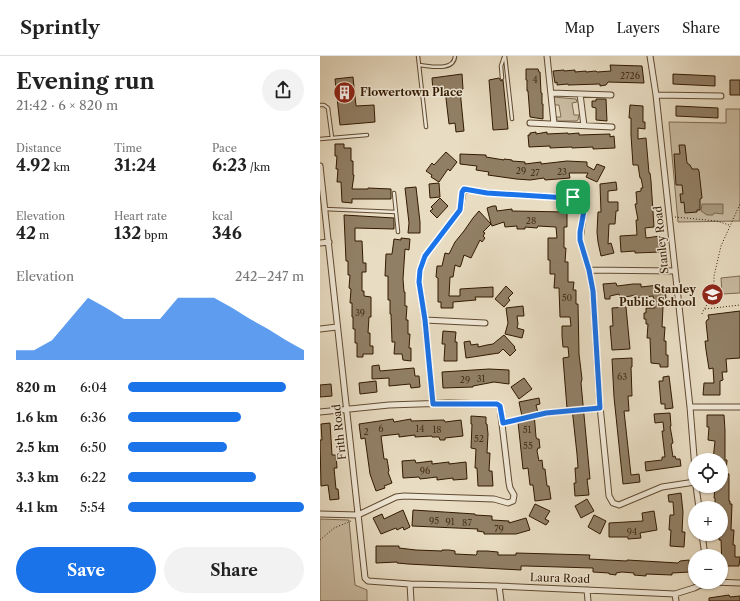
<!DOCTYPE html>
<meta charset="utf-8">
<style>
:root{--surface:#fff;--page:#f2f2f2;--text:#222;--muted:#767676;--line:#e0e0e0;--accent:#1a73e8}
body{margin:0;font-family:"Libre Caslon Text",serif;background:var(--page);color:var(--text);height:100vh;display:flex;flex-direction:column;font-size:15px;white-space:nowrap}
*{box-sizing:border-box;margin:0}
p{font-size:13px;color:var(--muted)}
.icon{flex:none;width:22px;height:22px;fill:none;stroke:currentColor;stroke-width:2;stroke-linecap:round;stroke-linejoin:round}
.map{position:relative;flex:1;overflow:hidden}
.sheet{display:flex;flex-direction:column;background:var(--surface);width:320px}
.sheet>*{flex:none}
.tools{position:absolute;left:368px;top:397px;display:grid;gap:8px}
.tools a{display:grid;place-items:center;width:40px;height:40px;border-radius:50%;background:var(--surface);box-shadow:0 1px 3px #0004;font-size:20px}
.pin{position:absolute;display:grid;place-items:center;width:34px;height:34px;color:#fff;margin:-17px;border-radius:8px;box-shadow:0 2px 6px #0006}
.round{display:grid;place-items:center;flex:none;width:42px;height:42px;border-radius:21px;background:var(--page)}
.summary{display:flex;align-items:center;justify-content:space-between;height:68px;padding:0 16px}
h1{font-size:22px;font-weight:700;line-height:30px}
.figures{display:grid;grid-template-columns:repeat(3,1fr);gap:6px;height:68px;padding:4px 16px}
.figures div{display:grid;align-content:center}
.figures b{font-size:17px;font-weight:700}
.figures small{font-size:11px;font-weight:400}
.figures p{font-size:11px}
.chart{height:112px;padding:8px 16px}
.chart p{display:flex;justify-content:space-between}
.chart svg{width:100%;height:72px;margin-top:4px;fill:var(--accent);opacity:.7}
.primary-button{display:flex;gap:8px;margin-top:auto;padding:8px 16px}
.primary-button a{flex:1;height:46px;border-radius:24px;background:var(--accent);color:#fff;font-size:16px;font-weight:700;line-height:46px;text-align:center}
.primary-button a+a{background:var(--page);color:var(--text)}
ul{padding:0 16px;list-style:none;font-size:13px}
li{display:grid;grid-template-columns:64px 48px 1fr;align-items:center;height:30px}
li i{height:10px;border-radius:5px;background:var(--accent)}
header{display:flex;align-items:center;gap:24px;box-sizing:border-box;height:56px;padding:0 20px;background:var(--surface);border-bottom:1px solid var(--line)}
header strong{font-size:19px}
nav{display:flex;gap:22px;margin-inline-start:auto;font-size:14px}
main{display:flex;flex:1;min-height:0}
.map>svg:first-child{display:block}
.green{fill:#c9bba1;stroke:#7e6a51}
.water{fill:#aa9a80;stroke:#7a674d}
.building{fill:#917f65;stroke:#321a01}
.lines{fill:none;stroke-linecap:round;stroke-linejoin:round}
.lane-casing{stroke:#604a31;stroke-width:4.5}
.street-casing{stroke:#604a31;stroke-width:7}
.path{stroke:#321a01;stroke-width:1;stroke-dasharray:1 2;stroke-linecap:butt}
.lane{stroke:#f0e8d7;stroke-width:2.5}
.street{stroke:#f0e8d7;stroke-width:5}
.route-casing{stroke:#fff;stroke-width:8}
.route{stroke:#1a73e8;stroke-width:5}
.labels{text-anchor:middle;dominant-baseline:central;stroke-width:3;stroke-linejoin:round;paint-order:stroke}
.number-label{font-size:9px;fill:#4a331a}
.poi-label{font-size:11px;font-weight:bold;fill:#321a01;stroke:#f0e8d7;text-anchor:start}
.street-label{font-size:11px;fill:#321a01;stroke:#f0e8d7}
</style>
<header>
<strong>Sprintly</strong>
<nav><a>Map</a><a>Layers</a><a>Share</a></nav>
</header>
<main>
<section class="sheet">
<div class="summary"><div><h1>Evening run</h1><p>21:42 · 6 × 820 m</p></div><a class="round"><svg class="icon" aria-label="share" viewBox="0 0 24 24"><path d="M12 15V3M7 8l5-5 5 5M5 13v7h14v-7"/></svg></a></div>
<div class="figures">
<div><p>Distance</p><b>4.92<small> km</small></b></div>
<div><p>Time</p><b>31:24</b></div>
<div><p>Pace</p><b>6:23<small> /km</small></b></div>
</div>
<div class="figures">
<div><p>Elevation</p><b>42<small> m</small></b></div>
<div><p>Heart rate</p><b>132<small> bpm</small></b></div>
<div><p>kcal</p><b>346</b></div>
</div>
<div class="chart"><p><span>Elevation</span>242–247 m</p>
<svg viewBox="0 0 160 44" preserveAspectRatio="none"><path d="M0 44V38L10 38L20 32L30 19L40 6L50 12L60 19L70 19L80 19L90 6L100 6L110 6L120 12L130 19L140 25L150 32L160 38V44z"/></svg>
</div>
<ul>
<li><b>820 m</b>6:04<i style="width:90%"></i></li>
<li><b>1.6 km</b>6:36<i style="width:64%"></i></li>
<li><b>2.5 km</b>6:50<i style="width:56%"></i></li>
<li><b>3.3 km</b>6:22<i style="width:73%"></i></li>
<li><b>4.1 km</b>5:54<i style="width:100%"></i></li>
</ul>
<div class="primary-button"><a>Save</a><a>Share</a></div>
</section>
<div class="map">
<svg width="420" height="545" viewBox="0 0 420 545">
<rect width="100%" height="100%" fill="#e8dcc2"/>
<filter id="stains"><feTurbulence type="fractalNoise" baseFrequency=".005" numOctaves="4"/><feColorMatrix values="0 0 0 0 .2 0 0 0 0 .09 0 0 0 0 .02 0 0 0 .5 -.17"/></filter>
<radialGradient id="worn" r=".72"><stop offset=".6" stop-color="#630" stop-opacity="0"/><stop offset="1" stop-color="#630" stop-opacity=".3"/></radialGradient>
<path class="green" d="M233 41 256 43 257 46 252 47 254 59H259L258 64 256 65H239L236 63 235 61H241L239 49H234Z
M406 53H420V165L358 166 349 66 406 67Z
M420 220V237L402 238 401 222Z
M0 463 29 464 35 529 47 534V545H0Z"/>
<path class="water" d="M382 148H403V158L394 157 393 159H387L381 155Z"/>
<path class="building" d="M290 9 322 10 324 27 288 26 286 29 280 30V28L248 29V28L237 29V26L235 27 233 15 244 14V15L255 14V16L266 15V16L276 15 277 16 291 15Z
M206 13H218L219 16H220L221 37H222V48H223V63L210 61 208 35H207V24H206Z
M142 18 143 33 140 34 144 75 136 76 135 67 129 68 125 34 113 35 112 22Z
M353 18 395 20V30L353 28Z
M33 21 36 50 54 49 55 66 20 69 15 23Z
M179 22 181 25 183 24 188 73 173 74 169 24Z
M410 24H420V39H410Z
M276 43H286L287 65 276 64V52L272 51V45H276Z
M310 49 323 50V66H325V73L318 72V83L326 82 329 117H330L331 125 334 171 325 172 326 182 340 180 342 196 315 197V195L301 196 300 180 317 179 316 164H318L315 148H317L316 136 321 135V132H323L321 122H320L318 109H313L311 79V62H309Z
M356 50 398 52V62L356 60Z
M216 76V78L227 76V78L248 77V78L259 77V79L290 78V81L294 80 295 92 273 93V91L252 92V91L230 92V90L209 91 208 79H210V77Z
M15 88H24V92H31V105H33V119H34L32 133H48V132L71 133V143H32V147L22 146 21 126H17L18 113H16L17 100H15Z
M359 89H365L367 107 370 109 372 113H378L379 115 382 142 380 143V154H377V156L365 157 364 146 361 147 360 138H363L362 129H356L354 98H360Z
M126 96 137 106 130 115 128 113 119 126 111 121 112 119 106 115 112 107 114 109Z
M140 98 166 99V101L184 104V103L192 104V105L205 106V108L221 106V108L247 105 267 106V110L274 114 277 108 285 111 277 126 266 121 268 117H249L250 122 225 124 224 122 210 124 196 123 168 119 169 116 156 114 157 110 140 108Z
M296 126 297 134 288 135V146H298V155H296L295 168H289L288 188 291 187 294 197 281 200 278 186 277 176 278 156H281L280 128Z
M119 127 120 141 110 142 109 128Z
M96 131 100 166V177H88L89 167 85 132Z
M120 142 128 150 117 162 110 155 113 153 111 151Z
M173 150H176L177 155 192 153V155L247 156V171H244V192H246L245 206H248V226H254L253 234H256V248H258L259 298 262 323 261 327 270 423H267L269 439 255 440 254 427H256L255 412H258L257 398 252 352H247L243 302 249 301 248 291H243L242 280V270H251L250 261H240L239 232H234L235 218H230V204H228V182H237L236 171 218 170 217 172 205 171V173H197V170L185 171 184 166 172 170 171 168 163 176 165 177 163 180 165 182 162 186 160 184 151 202 144 199 141 209 140 211 135 209 133 221H130L129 240H140V233L173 231V241H155L156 244 133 246V252H121V246H118V222L116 221 117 210H122L125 197 129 198 135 186 144 175 153 162 159 155 171 168 167 152Z
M24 159 74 162V173L35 172V185H42L43 207H46V216H42V235H44V240L51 241V261H49L48 277H50V290H53V298H43V301H37V287H35V273H33V261H32V247H30L31 233 29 232 30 219H28V205H26Z
M81 182 90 183 89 194 85 193 83 223 84 236H85V250H87L86 264H88V278H90L89 292H91V305L83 304 82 298H74L75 286H72L71 258H70V244H68V220H65L66 198H72L74 183 81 184Z
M296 227 297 230 313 228H321V231L339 229V233H345L346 242 341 243V251H343L342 271H345L344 285H346V299H348V311H340V308L331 307 330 282H327L328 268H326V263H324V257H326V252H335L333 240 316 242V239L300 242 299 238 290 240V243H285L283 228Z
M186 230 193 237 188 242 190 244 184 251 175 243Z
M203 250 204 260H197L198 268 197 272 204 274 202 282 185 278 188 267 186 252Z
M306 251 310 293 292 294 290 270H293L292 252Z
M420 255V302L406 303 407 316H402L403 324 400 325V339H383L384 327H394L393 312 389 313 386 294 385 285H388L386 266 387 264 389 263 388 259Z
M123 275 136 276 135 286H137V305H124L125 288H122Z
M184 279 195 291 194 292 196 294 190 300 183 293 179 297 146 302 144 286 150 285 151 289 158 288V291L167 289 173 288Z
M312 302V311H311L312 340H308L309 355H304L311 419 319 418 320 426 303 428 294 341 292 303Z
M59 309 60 315 94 312 95 320H99L100 331 91 332 90 328 69 330V322L52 323V310Z
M169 313 189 314V328L174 326 153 330V331L123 332 122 316Z
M349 320 353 352 345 353V348H341L339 325H343V321Z
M204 322 212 333 199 343 191 331Z
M56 325 57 336 40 338 39 327Z
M11 328 12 340 0 341V329Z
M219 342 220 348 216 349 218 357H214L216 381 217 383H219L220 392H218L217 395 219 405 222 404 223 413H225L227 430H229L231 443 215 445 213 429H210L208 412 203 413 198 366 203 365 199 346Z
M350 357 351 370H350L353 387 351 388 353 401 355 400 356 403H360L361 410 326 415 325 406 342 404V401H345L342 375H344L343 366 335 367 334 358Z
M387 359H404L405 374V404H407L406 417 409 418V445H410V448H412L411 474H414L413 489H415V501H420L419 510H402L401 484H399V478H401V452H395V442H394L395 431H401V404H393L395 385 388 384 389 371H387Z
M151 360 166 361V368H167L168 378 167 397H170L169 415H172L173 430H158L157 412H155L156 393 151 392 152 368H151Z
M73 363 74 366 91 363V365L124 364 125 366 141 364 143 380 125 382V384H120L119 381H112V380L95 381V379L79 381V378L61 380 64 403H67L69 415 68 416 72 427 64 430 65 432 56 435 50 418 45 382 41 383 39 368Z
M10 367 12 399H16L17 412H14L16 433H18L19 443 10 444 8 429 1 430 0 384H2L1 368Z
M95 404 96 407 112 405V408L129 406V408L146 406 147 423 133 424V422L117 424V421L100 423 99 421 83 422 82 405Z
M361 437 363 456 362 476H365L364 491 350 490 351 474H349L350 459H354L353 446H349L348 439Z
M267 443 274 455 261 462 255 450Z
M215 448 230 455 225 463 229 465 226 469 209 460Z
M83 454 90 471 84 474 83 471 77 474 76 472 61 478 53 462 62 458 64 463Z
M93 454 155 458V459L172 460V464L189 465V467L206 462 210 474 196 478H164V476L157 475 158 473 92 470Z
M334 455 337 474 320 477 321 482 308 483V481H289V467L323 465 322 457Z
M274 459 286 465 280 478 268 471Z
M56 490H79V492L96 494 122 495V494H129L135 495V498L156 499 157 498V495H167L178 496V499H196V497L270 499 269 503 307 505V504L358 507 360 505 369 504 370 516 352 517V519L326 518V520L314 519V517L302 516 296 517V519L289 518V517L273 516V512L206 510H201V514L88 508 77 507V506L56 507Z
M409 539 410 541 420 540V545H389V542Z"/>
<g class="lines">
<defs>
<path id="lane" d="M98 0 106 71
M185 0 192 63
M99 9C110 10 134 16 135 0
M182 22 181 10 184 1
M0 49H4L8 52 12 82
M0 83 47 79
M74 137 78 176
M4 153 76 156"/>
<path id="street" d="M227 0 234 68
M330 0 336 39 370 351 375 413
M231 37 291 39
M260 38 264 70
M336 39 401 40
M210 67 292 71
M0 110 45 522 48 525 90 528 179 530 355 538 374 532 387 526
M0 187 9 186
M269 214 355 215
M105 264 165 267
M0 273 17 271
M113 348 105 264 99 226 100 214 105 200 140 154 143 136 144 133 167 137 249 142 260 141 263 142 265 145 260 184 269 214 273 235 279 340 289 440 293 447 299 449 342 431 375 426
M370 351H420
M0 356 69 349 128 347 177 348 180 351 189 427 190 432 194 439 193 445 188 447 174 443 84 440 76 441 38 459 0 458
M376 430 379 452
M382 478 385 500
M393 526 420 527
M90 528 91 545
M179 530 181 545
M267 534 268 545
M355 538 356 545"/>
</defs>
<use href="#lane" class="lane-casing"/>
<use href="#street" class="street-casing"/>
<path class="path" d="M355 161 397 165 409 169
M385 253 420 249
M382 258 384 253 394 239V220L401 190 420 148
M187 366 226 357 275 352
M0 484 14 472 31 465"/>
<use href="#lane" class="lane"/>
<use href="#street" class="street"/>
</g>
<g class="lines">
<defs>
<path id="route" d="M144 133 167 137 248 142 260 141 263 142 265 149 260 176V184L269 214 273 235 280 352 226 357 183 367 180 350 177 348H113L105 264 99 226 100 214 105 200 140 154 142 136Z"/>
</defs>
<use href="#route" class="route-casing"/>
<use href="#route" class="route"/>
</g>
<defs>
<symbol id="building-disc" viewBox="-11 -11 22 22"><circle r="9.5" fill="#8f2418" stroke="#f0e8d7"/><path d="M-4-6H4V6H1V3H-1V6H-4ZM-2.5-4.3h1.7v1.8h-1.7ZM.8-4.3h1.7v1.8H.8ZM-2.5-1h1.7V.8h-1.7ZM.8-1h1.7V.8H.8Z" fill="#fff"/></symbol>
<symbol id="school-disc" viewBox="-11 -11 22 22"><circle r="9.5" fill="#8f2418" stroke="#f0e8d7"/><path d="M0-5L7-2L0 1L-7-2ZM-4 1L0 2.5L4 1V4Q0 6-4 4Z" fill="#fff"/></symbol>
</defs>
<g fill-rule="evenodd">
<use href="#building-disc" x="12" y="24" width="25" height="25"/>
<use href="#school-disc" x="380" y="226" width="25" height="25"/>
</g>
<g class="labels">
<g class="number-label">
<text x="310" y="19">2726</text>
<text x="215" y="23">4</text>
<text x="201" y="114">29</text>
<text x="242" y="115">23</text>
<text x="215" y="116">27</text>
<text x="211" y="164">28</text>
<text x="247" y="241">50</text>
<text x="40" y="256">39</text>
<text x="302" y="320">63</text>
<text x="161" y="322">31</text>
<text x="145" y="323">29</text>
<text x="61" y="372">6</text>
<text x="100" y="372">14</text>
<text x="117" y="373">18</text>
<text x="207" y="373">51</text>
<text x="46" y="375">2</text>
<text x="159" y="382">52</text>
<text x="208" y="389">55</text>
<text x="105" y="414">96</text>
<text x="114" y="464">95</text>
<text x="130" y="465">91</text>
<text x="147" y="466">87</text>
<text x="179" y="472">79</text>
<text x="312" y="475">94</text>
</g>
<g class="poi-label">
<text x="40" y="36">Flowertown Place</text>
<text x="376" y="233" text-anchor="end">Stanley<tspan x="376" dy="13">Public School</tspan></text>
</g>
<g class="street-label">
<text transform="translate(341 184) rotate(-96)">Stanley Road</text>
<text transform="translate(19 376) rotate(-96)">Frith Road</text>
<text transform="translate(240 522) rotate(2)">Laura Road</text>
</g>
</g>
<rect width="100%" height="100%" filter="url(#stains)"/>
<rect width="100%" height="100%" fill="url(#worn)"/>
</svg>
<div class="tools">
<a><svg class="icon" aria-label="locate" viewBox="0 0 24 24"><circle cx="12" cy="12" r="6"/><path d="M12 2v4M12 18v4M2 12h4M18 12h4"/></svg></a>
<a>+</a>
<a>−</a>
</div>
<div class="pin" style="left:253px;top:141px;background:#1e9e55"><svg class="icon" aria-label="arrive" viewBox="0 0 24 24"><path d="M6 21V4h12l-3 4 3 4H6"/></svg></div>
</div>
</main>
